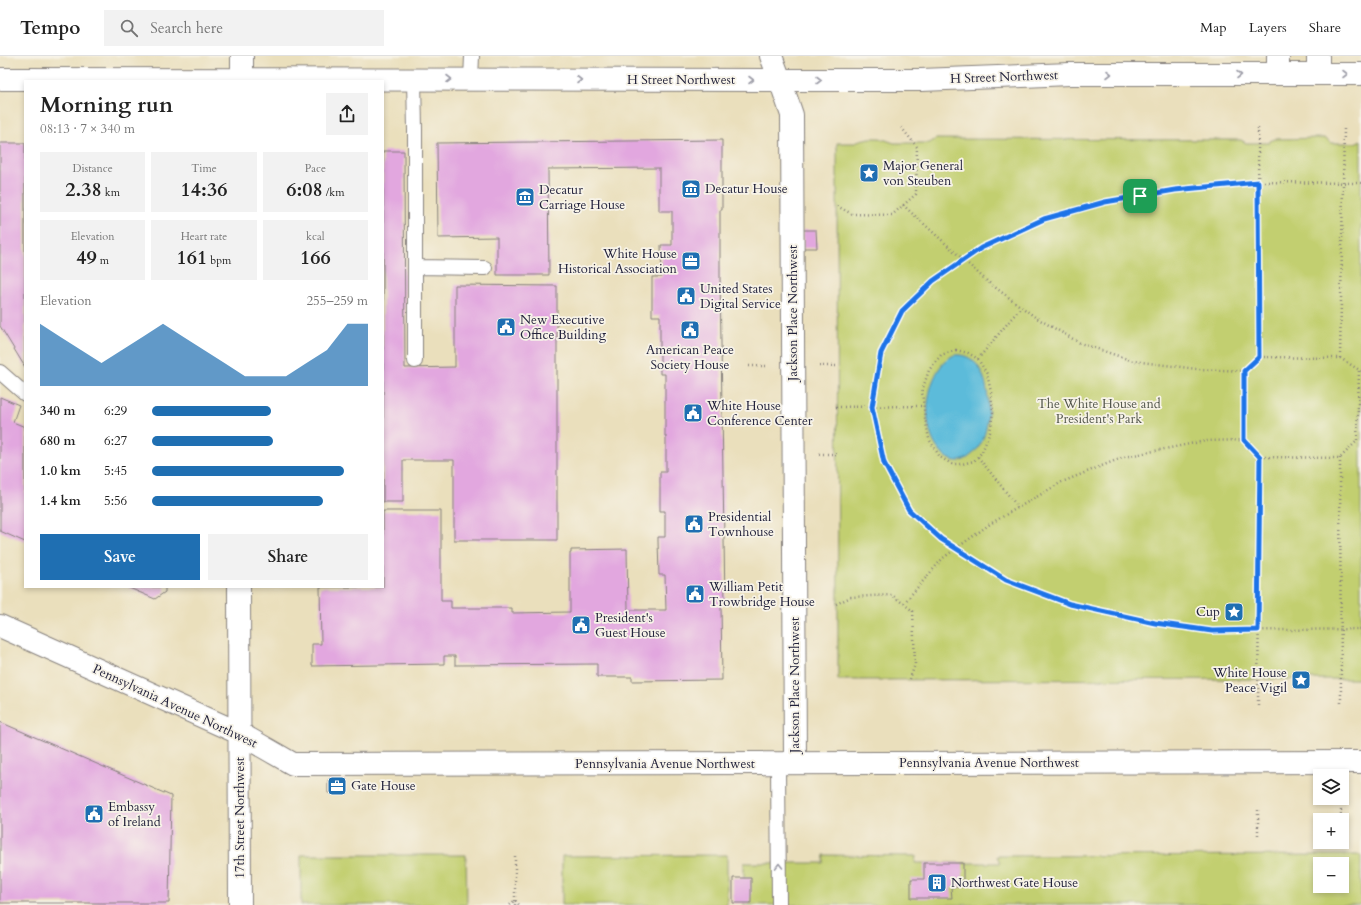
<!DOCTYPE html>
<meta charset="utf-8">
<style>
:root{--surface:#fff;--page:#f2f2f2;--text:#222;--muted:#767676;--line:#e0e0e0;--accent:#1f6fb2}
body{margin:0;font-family:Cardo,serif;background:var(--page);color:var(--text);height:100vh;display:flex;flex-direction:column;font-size:15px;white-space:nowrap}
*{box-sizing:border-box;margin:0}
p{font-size:13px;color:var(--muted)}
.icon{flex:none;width:22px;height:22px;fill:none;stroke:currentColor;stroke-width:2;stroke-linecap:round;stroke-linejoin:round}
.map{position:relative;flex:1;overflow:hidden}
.side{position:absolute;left:24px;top:24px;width:360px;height:508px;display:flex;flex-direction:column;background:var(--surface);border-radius:0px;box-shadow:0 2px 6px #0003}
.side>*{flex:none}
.tools{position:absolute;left:1313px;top:713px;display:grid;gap:8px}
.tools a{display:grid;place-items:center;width:36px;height:36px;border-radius:0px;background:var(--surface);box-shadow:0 2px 6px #0003;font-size:20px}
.pin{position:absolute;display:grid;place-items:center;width:34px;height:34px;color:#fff;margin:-17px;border-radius:8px;box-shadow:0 2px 6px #0006}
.round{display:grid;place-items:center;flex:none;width:42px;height:42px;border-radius:0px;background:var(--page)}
.overview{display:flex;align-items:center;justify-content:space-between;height:68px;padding:0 16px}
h1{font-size:22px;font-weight:600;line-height:30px}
.metrics{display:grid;grid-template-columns:repeat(3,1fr);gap:6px;height:68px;padding:4px 16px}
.metrics div{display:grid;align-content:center;border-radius:0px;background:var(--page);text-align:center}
.metrics b{font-size:20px;font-weight:600}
.metrics small{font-size:11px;font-weight:400}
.metrics p{font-size:11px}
.chart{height:112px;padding:8px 16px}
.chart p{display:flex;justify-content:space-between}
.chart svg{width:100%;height:72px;margin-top:4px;fill:var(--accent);opacity:.7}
.primary-button{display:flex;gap:8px;margin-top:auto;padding:8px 16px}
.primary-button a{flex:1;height:46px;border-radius:0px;background:var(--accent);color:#fff;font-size:16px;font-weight:600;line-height:46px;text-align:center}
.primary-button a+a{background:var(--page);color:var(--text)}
ul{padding:0 16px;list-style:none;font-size:13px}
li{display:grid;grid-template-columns:64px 48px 1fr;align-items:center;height:30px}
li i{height:10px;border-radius:5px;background:var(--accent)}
header{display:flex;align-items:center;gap:24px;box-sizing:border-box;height:56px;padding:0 20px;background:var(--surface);border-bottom:1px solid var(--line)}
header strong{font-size:19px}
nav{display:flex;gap:22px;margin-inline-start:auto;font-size:14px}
.search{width:280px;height:36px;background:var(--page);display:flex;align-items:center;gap:10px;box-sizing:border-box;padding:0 14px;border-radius:0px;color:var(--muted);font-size:15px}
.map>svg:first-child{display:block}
.green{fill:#c2cf70;stroke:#727856;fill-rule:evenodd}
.water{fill:#5cbbda;stroke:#3f6e8a}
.building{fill:#e2a7df}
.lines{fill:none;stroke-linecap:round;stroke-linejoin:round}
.service-casing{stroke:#86807c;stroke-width:16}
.minor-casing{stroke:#86807c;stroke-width:24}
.tertiary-casing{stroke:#86807c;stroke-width:24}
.secondary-casing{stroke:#86807c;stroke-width:24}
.primary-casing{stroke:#86807c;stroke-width:24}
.path{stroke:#86807c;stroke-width:2.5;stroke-dasharray:1 3;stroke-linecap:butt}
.service{stroke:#fff;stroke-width:14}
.minor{stroke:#fff;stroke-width:22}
.tertiary{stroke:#fff;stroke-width:22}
.secondary{stroke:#fff;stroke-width:22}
.primary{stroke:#fff;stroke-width:22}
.oneway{stroke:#9c9ca7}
.route-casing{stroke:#fff;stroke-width:8}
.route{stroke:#1a73e8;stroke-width:5}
.labels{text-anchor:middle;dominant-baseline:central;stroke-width:3.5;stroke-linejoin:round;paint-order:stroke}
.street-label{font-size:13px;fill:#22223b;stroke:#f7f3e8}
.poi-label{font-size:13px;fill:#22223b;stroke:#f7f3e8;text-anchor:start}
.park-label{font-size:13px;fill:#52564b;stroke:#f7f3e8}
</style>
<header>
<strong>Tempo</strong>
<div class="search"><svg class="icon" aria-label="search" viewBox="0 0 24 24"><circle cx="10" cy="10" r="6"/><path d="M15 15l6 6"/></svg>Search here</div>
<nav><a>Map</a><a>Layers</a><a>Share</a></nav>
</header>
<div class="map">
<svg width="1361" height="849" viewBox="0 0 1361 849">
<rect width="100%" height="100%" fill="#f7f3e8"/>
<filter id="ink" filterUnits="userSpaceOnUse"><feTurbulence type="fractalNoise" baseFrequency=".025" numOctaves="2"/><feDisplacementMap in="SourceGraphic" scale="8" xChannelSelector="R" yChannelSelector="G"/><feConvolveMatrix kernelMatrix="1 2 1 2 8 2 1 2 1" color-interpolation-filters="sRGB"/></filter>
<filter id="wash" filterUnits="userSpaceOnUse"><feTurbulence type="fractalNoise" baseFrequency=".012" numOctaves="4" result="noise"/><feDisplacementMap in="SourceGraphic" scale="16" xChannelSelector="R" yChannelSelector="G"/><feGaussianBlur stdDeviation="0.9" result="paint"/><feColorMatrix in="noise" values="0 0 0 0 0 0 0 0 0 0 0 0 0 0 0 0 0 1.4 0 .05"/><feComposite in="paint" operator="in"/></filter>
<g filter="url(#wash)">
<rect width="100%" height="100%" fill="#eadfbc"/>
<path class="green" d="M870 82H880L894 87H930L931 86 936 83 1241 84 1246 87H1269L1270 85 1275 83 1324 82 1329 85 1331 87H1355L1361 84V623L838 624 837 87H855L860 84Z
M301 799H466L467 849H301Z
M727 799V849H562V800Z
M824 799 916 800 915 807H1000L997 800 1361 799V849H744V807H823ZM1320 808H1342V830H1320Z"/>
<path class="water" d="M954 299C993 295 994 366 980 389 978 393 974 397 970 400 963 406 956 407 948 402 917 384 923 314 954 299Z"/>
<g id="blocks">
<path class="building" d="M722 84V154H720V221L725 548H721L722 624 632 625V621H597V608L455 609V600H444V608L312 610V588H321L320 531H383V455H441V545H451V552H512V557L570 556V497H571V494L627 493 628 554H666L665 519H659L658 485V481H665V455H660V416H666V380H665V318H660V260H652V221H662L661 189H672V155H659V112L548 113 549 219H497V181L438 182 437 87Z
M0 87H25V311L0 270Z
M383 95H404L405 312 455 311V229L557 230V484H454V404H403V446H383Z
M803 174H816L817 192H803Z
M0 341 19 349 13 366 25 371V486L0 475Z
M127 531H165V536L155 543Z
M0 666 171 740 169 847H0Z
M328 724H345V736L328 737Z
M924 807H963V831H951L952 842H911V823H924Z
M733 822H751V847H733Z"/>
</g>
</g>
<g filter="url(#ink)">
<use href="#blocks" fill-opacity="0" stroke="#86807c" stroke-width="1"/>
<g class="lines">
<defs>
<path id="service" d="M414 23 415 74V305
M471 23 472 0
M415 211 485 212
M0 316 25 338
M778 707 779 849"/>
<path id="minor" d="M780 24 792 59 795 707
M239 677 293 708 1361 706"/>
<path id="tertiary" d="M771 0 780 24
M1278 0V18
M1318 18V0"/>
<path id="secondary" d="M0 23 822 24H921L1070 18H1361"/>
<path id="primary" d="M242 25V0
M239 531 240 849
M0 570 239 677"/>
</defs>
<use href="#service" class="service-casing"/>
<use href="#minor" class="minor-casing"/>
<use href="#tertiary" class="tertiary-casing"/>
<use href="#secondary" class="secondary-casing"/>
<use href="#primary" class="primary-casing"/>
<path class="path" d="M1258 72 1259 301
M1361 127 1258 126 1175 134 1105 146 1044 163 981 193 933 225 902 255 881 297 872 351 884 407 909 454 941 483 1006 524 1070 548 1155 567 1212 575 1361 573
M903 149 988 226 1035 261 1080 287 1133 305 1197 313 1244 315
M837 150 852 158 892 159 916 138 917 91 901 71
M956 294 968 297 978 303 987 318 991 336 993 356 990 376 982 396 974 405 962 408H952L940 401 929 383 925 362 922 335 929 314 941 299Z
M1340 302 1344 72
M978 303 1021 251
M749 310H768
M819 310H836
M1359 315 1357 385 1340 402 1260 401 1244 384V315L1259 301 1340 302 1361 315
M836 351 924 350
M819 398H836
M978 401 1018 451
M1340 402 1341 649
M904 547 943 502 990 468 1062 426 1124 401 1205 385 1244 384
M836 548 851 541 892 539 913 555 915 608 910 623
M1258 649 1260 401
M1258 754V780
M1341 754V764
M510 849 515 844 519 849
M515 849V799"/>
<use href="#service" class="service"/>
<use href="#minor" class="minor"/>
<use href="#tertiary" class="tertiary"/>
<use href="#secondary" class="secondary"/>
<use href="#primary" class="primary"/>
</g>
<defs><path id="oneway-chevron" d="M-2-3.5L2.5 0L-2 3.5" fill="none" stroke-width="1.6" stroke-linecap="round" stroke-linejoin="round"/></defs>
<g class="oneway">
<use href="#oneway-chevron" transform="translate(1109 18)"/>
<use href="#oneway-chevron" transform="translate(1345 18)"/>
<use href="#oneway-chevron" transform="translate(1239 19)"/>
<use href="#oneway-chevron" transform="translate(449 23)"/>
<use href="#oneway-chevron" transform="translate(579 24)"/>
<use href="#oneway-chevron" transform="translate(751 24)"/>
<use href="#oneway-chevron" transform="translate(819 24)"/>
<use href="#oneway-chevron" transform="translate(779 810) rotate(-91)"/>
</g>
</g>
<g class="lines" filter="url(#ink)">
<defs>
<path id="route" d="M1258 126 1259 301 1244 315V384L1260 401 1258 574 1212 575 1155 567 1070 548 1006 524 941 483 909 454 884 407 872 351 881 297 902 255 933 225 981 192 1044 163 1105 146 1175 134Z"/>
</defs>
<use href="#route" class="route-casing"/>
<use href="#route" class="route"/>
</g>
<defs>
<symbol id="sight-square" viewBox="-11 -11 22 22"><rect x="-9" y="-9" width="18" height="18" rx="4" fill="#1f6fb2" stroke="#f7f3e8"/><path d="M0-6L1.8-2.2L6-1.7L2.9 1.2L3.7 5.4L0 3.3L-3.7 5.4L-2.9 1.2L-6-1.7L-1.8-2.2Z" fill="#fff"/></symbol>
<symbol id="museum-square" viewBox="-11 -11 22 22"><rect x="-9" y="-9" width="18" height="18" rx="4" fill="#1f6fb2" stroke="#f7f3e8"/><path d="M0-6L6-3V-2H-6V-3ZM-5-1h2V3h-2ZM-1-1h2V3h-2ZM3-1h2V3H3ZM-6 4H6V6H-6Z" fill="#fff"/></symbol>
<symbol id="office-square" viewBox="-11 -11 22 22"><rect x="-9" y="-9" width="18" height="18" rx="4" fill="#1f6fb2" stroke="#f7f3e8"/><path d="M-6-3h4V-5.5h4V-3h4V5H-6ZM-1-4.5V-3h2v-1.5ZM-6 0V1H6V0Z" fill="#fff"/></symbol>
<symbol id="civic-square" viewBox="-11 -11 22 22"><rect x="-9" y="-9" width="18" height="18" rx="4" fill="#1f6fb2" stroke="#f7f3e8"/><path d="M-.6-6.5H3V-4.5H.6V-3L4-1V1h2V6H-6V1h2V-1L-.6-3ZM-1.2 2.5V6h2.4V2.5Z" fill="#fff"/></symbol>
<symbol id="building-square" viewBox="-11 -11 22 22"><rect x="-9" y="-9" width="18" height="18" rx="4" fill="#1f6fb2" stroke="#f7f3e8"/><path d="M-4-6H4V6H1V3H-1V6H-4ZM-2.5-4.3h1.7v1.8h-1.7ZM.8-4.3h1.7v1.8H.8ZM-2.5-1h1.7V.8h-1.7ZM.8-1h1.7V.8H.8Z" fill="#fff"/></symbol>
</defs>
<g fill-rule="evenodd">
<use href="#sight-square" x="858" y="106" width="22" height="22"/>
<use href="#museum-square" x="680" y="122" width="22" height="22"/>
<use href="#museum-square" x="514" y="130" width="22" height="22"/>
<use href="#office-square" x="680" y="194" width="22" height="22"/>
<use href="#civic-square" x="675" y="229" width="22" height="22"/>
<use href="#civic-square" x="495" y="260" width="22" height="22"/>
<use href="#civic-square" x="679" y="263" width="22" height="22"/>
<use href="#civic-square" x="682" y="346" width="22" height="22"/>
<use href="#civic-square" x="683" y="457" width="22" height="22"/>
<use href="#civic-square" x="684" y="527" width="22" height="22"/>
<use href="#sight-square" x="1223" y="545" width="22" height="22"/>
<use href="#civic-square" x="570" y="558" width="22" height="22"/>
<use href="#sight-square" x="1290" y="613" width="22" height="22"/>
<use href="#office-square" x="326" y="719" width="22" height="22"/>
<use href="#civic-square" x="83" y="747" width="22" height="22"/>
<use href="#building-square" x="926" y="816" width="22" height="22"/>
</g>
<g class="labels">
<g class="street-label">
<text transform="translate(1004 21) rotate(-2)">H Street Northwest</text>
<text x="681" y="24">H Street Northwest</text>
<text transform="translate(793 257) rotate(-90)">Jackson Place Northwest</text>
<text transform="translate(795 629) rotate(-90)">Jackson Place Northwest</text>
<text transform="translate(175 650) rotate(25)">Pennsylvania Avenue Northwest</text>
<text x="989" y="707">Pennsylvania Avenue Northwest</text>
<text x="665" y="708">Pennsylvania Avenue Northwest</text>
<text transform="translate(240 762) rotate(-90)">17th Street Northwest</text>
</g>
<g class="poi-label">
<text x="883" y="110">Major General<tspan x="883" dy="15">von Steuben</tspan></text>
<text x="705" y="133">Decatur House</text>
<text x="539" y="134">Decatur<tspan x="539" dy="15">Carriage House</tspan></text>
<text x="677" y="198" text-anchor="end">White House<tspan x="677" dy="15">Historical Association</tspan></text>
<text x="700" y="233">United States<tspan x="700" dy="15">Digital Service</tspan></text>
<text x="520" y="264">New Executive<tspan x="520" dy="15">Office Building</tspan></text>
<text x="690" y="294" text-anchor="middle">American Peace<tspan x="690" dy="15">Society House</tspan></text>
<text x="707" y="350">White House<tspan x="707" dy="15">Conference Center</tspan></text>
<text x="708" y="461">Presidential<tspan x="708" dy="15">Townhouse</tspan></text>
<text x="709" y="531">William Petit<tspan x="709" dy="15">Trowbridge House</tspan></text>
<text x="1220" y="556" text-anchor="end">Cup</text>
<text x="595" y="562">President's<tspan x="595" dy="15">Guest House</tspan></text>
<text x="1287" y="617" text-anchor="end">White House<tspan x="1287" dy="15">Peace Vigil</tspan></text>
<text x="351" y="730">Gate House</text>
<text x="108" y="751">Embassy<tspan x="108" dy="15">of Ireland</tspan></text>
<text x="951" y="827">Northwest Gate House</text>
</g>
<g class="park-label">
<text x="1099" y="348">The White House and<tspan x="1099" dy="15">President's Park</tspan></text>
</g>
</g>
</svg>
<div class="tools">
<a><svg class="icon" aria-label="layers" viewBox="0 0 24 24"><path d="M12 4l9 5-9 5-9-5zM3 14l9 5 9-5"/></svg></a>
<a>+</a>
<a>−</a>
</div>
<div class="pin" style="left:1140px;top:140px;background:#1e9e55"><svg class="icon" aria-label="arrive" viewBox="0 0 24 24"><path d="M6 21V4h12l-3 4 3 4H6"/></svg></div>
<section class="side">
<div class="overview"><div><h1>Morning run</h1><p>08:13 · 7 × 340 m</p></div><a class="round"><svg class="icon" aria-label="share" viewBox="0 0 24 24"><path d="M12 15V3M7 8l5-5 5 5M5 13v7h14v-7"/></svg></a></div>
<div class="metrics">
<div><p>Distance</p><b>2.38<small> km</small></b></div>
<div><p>Time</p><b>14:36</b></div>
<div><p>Pace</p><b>6:08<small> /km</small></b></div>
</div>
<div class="metrics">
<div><p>Elevation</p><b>49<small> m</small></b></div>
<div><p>Heart rate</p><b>161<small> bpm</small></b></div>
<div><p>kcal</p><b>166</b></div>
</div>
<div class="chart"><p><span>Elevation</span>255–259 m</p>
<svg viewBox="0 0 160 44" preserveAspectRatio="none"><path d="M0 44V6L10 14L20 22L30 30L40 22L50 14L60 6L70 14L80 22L90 30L100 38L110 38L120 38L130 30L140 22L150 6L160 6V44z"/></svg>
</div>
<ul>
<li><b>340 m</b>6:29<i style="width:55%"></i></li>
<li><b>680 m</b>6:27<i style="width:56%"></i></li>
<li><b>1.0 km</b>5:45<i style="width:89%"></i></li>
<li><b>1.4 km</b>5:56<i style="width:79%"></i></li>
</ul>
<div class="primary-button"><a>Save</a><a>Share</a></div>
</section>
</div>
